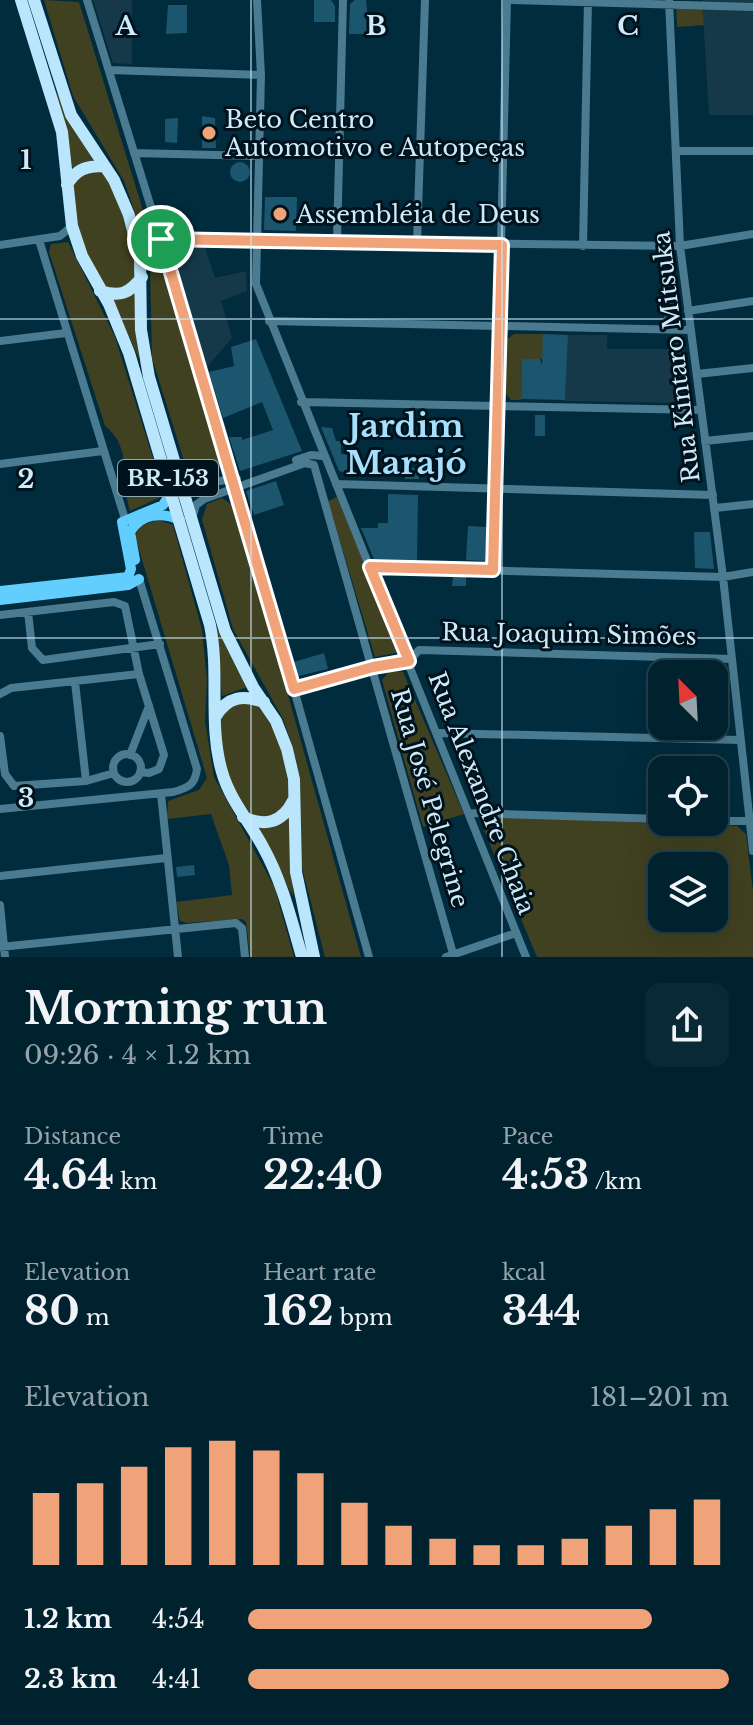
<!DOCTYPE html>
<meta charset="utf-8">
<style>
:root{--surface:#00212e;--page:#0a2936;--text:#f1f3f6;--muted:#95a3aa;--line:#223e4a;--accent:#f0a278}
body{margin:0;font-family:"Libre Baskerville",serif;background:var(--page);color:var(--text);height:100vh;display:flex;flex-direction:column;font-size:30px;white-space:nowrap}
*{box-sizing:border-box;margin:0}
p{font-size:26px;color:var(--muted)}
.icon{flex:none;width:44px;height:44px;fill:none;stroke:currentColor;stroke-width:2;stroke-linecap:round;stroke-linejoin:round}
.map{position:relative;height:957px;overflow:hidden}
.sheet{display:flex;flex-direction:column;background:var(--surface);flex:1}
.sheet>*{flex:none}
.needle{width:52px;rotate:336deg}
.fabs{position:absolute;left:648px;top:660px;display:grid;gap:16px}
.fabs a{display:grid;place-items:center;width:80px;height:80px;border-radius:16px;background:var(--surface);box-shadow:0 8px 32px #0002,0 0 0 2px var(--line);font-size:40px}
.pin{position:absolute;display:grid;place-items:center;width:68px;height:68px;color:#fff;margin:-34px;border:4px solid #fff;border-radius:50%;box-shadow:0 2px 8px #0007}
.round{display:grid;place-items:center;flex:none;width:84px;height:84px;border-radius:16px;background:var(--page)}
.overview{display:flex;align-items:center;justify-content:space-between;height:136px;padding:0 24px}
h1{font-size:44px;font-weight:800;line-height:60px}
.metrics{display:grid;grid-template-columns:repeat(3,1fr);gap:12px;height:136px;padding:8px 24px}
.metrics div{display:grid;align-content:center}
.metrics b{font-size:40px;font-weight:800}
.metrics small{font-size:22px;font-weight:400}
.metrics p{font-size:22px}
.chart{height:224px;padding:16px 24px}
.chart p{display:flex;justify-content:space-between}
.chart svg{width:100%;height:144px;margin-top:8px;stroke:var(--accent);stroke-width:6}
ul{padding:0 24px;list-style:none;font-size:26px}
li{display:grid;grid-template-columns:128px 96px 1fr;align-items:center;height:60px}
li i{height:20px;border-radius:10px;background:var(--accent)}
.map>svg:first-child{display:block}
.built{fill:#163949}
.green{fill:#404120;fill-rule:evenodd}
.building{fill:#1b566e}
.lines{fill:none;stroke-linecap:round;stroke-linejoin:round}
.minor{stroke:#4a7b91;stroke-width:8}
.major{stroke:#62cefd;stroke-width:10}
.highway{stroke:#b9e6fc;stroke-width:12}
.route-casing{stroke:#fff;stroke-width:16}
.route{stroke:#f0a278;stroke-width:10}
.grid{fill:none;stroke:#cfebf9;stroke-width:2;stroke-opacity:0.55}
.poi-dot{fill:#f0a278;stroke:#00131d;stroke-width:3}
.labels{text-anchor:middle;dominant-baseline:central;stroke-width:6;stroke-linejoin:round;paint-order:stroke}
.shield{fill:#00131d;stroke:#91aab7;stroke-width:2}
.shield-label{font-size:22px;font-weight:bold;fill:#cfebf9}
.poi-label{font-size:24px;fill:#cfebf9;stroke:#00131d;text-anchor:start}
.street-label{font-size:24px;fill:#cfebf9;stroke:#00131d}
.district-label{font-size:32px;font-weight:bold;fill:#a6e0fc;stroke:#00131d}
.grid-label{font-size:26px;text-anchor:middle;font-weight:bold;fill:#cfebf9;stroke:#00131d;stroke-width:6;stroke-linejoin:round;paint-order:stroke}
</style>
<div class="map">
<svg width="753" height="957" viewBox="0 0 753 957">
<rect width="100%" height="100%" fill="#002c3d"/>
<path class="built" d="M93 0H132V64L113 63Z
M702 0H753V115H709Z
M169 244H204L215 278 246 271 247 291 221 301 232 338 207 367Z
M568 335H607V349H670L671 336 677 337 684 345 689 400 682 403 565 401Z"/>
<path class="green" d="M44 0 79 2 220 461C216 472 209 474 197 476L185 464 152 358 150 267 144 238 124 181 73 96Z
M676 6 702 7 704 25 677 27Z
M56 91 93 160 71 168Z
M82 171H102L108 177C121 210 147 253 130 287L105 289C84 258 68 216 74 178Z
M68 242 115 337 162 487 161 497 130 511C121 483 133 447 105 426L49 252 51 244Z
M137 291 139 359 112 298Z
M514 334H543V359H522L521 400H511L505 393 506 340Z
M337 497 400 652 375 657 328 501Z
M222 498 236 508 361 957H325L301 864 300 777 293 747 283 719 233 629 202 520 207 504Z
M158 520 173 525 202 630 207 680 205 721 214 777 274 886 294 957H250L246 922 242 919 187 923 180 921 176 902 232 895 229 865 211 814 167 819 168 801 199 790 207 778 135 536 140 526Z
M216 627 247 687 222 696Z
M391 669 403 672 464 814 423 827 382 680Z
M238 702 261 706C280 736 289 767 289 802L272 819 249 817C231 792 211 745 222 714Z
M290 816 293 896 254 826Z
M478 816 737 826 746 834 753 891V957H537ZM662 866H714V918H662Z"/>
<path class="building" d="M314 0H331L335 6V22H314Z
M355 0H366L370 34H349L350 4Z
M168 5H187V33L166 34Z
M202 116 215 118 216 148H202Z
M178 118 177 143 165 142V119Z
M230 172a10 10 0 1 1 20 0a10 10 0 1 1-20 0Z
M265 197H297L296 231 264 230Z
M664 286H677L675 321H664Z
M543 334 568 335 565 400 521 399 522 359H540L542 365Z
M256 339 302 451 240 471 229 437H242V440L273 430 262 402 223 418 209 372 234 366 231 347Z
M535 415H545V436H535Z
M321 427 332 428 336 441H341V454L354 455 355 475 339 471Z
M406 468H419V479H405Z
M276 481 284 505 254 515 246 491Z
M388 494 418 495 417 560 374 559 361 528H378V523H388Z
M468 526 487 527 485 561 466 560Z
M694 532H710L714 569 695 568Z
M453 576 466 577V586H452Z
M324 653 328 669 298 676 294 662Z
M194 865 195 875 177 877 176 867Z"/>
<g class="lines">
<path class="minor" d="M87 0 237 486 369 957
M257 0 261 75 256 284 526 957
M512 0 753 7
M669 0 680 246 723 577 753 851
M109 70 261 75
M676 151H753
M134 153 258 156
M161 239 680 246 753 234
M39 240 125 519
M337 240 343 0
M417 242 425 0
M0 245 60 236 72 226
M583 246 588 0
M688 311 753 301
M269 321 690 330
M0 341 66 333
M697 374 753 368
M301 402 701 410
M705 441 753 436
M296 460 311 455 322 456
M0 464 103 451
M180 474C196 492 216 479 237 479
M336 484 713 495
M715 508 753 504
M192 519 196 505 204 499 305 463 314 465 454 957
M370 567 723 577 753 572
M493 570 507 0
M28 612 32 648 43 660 160 644
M0 615 114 602 125 606 139 674 164 755 159 769 149 773 140 772
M409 661 419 650 732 659
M75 682 86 781
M293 685 399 658 404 650
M0 694 11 688 139 674
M439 733 740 740
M0 736 5 774 14 786 86 781 114 773
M113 768a14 14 0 1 1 28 0a14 14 0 1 1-28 0Z
M130 755 149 706
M161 794 178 957
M0 809 173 792C188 788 195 785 197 769L139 579
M470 813 662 819
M714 821H753
M0 876 166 858
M0 905 5 957
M0 947 236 923 242 928 245 957
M446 957 516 933"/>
<path class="major" d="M135 560 130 532C141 513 162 512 180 520
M0 591 128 577 131 569 122 522 163 505 172 491
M0 600 128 585 139 579"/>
<path class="highway" d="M21 0 62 132 72 226 82 256 109 304 129 353 210 625C220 674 208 724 222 772 230 800 249 821 263 847 282 881 291 919 302 957
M34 0 71 115 114 180 129 215 140 258 141 330 149 377 225 631 253 687 276 721 287 749 294 779 296 872 314 957
M67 185C76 169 86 166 104 166
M100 291C120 297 129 294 142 277
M216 716C228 696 243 695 264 702
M243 817C265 827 282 823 293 801"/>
</g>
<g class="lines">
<defs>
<path id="route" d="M161 239 502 245 493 570 370 567 409 661 373 667 294 689Z"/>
</defs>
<use href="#route" class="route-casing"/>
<use href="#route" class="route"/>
</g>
<path class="grid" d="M251 0V957M502 0V957M0 319H753M0 638H753"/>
<g class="poi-dot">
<circle cx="209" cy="133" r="8"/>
<circle cx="280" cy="214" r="8"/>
</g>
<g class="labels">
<rect class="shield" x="118" y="460" width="100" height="36" rx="6"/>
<g class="shield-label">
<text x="168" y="478">BR-153</text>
</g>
<g class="poi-label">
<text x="225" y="119">Beto Centro<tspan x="225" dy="28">Automotivo e Autopeças</tspan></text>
<text x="296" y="214">Assembléia de Deus</text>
</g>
<g class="street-label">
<text transform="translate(676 357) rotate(-97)">Rua Kintaro Mitsuka</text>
<text transform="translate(569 634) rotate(1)">Rua Joaquim Simões</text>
<text transform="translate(482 793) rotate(69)">Rua Alexandre Chaia</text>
<text transform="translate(430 798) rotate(74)">Rua José Pelegrine</text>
</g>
<g class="district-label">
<text x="406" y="426">Jardim<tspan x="406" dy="37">Marajó</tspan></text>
</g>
</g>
<g class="grid-label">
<text x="126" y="35">A</text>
<text x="376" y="35">B</text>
<text x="628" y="35">C</text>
<text x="26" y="169">1</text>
<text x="26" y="488">2</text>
<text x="26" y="807">3</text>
</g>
</svg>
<div class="fabs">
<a><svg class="needle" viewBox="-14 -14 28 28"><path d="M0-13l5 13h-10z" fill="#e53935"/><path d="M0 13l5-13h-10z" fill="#95a3aa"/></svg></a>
<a><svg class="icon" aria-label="locate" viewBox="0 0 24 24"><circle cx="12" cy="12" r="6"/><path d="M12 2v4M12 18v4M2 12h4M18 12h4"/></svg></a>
<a><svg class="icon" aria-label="layers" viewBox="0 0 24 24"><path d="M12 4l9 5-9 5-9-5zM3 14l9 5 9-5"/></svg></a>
</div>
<div class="pin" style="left:161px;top:239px;background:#1e9e55"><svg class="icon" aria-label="arrive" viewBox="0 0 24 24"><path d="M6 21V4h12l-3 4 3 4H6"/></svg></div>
</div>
<section class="sheet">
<div class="overview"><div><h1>Morning run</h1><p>09:26 · 4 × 1.2 km</p></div><a class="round"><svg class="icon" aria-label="share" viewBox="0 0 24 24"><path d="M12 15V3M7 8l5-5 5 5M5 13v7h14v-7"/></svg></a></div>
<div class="metrics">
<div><p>Distance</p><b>4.64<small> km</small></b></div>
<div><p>Time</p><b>22:40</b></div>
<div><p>Pace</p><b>4:53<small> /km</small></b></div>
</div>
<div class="metrics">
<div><p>Elevation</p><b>80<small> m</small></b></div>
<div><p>Heart rate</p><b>162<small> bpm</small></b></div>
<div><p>kcal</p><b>344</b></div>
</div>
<div class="chart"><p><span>Elevation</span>181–201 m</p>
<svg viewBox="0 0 160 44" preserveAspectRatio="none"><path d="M5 44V22M15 44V19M25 44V14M35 44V8M45 44V6M55 44V9M65 44V16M75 44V25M85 44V32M95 44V36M105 44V38M115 44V38M125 44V36M135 44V32M145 44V27M155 44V24"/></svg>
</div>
<ul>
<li><b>1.2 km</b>4:54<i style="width:84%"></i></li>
<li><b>2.3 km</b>4:41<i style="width:100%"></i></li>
</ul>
</section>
